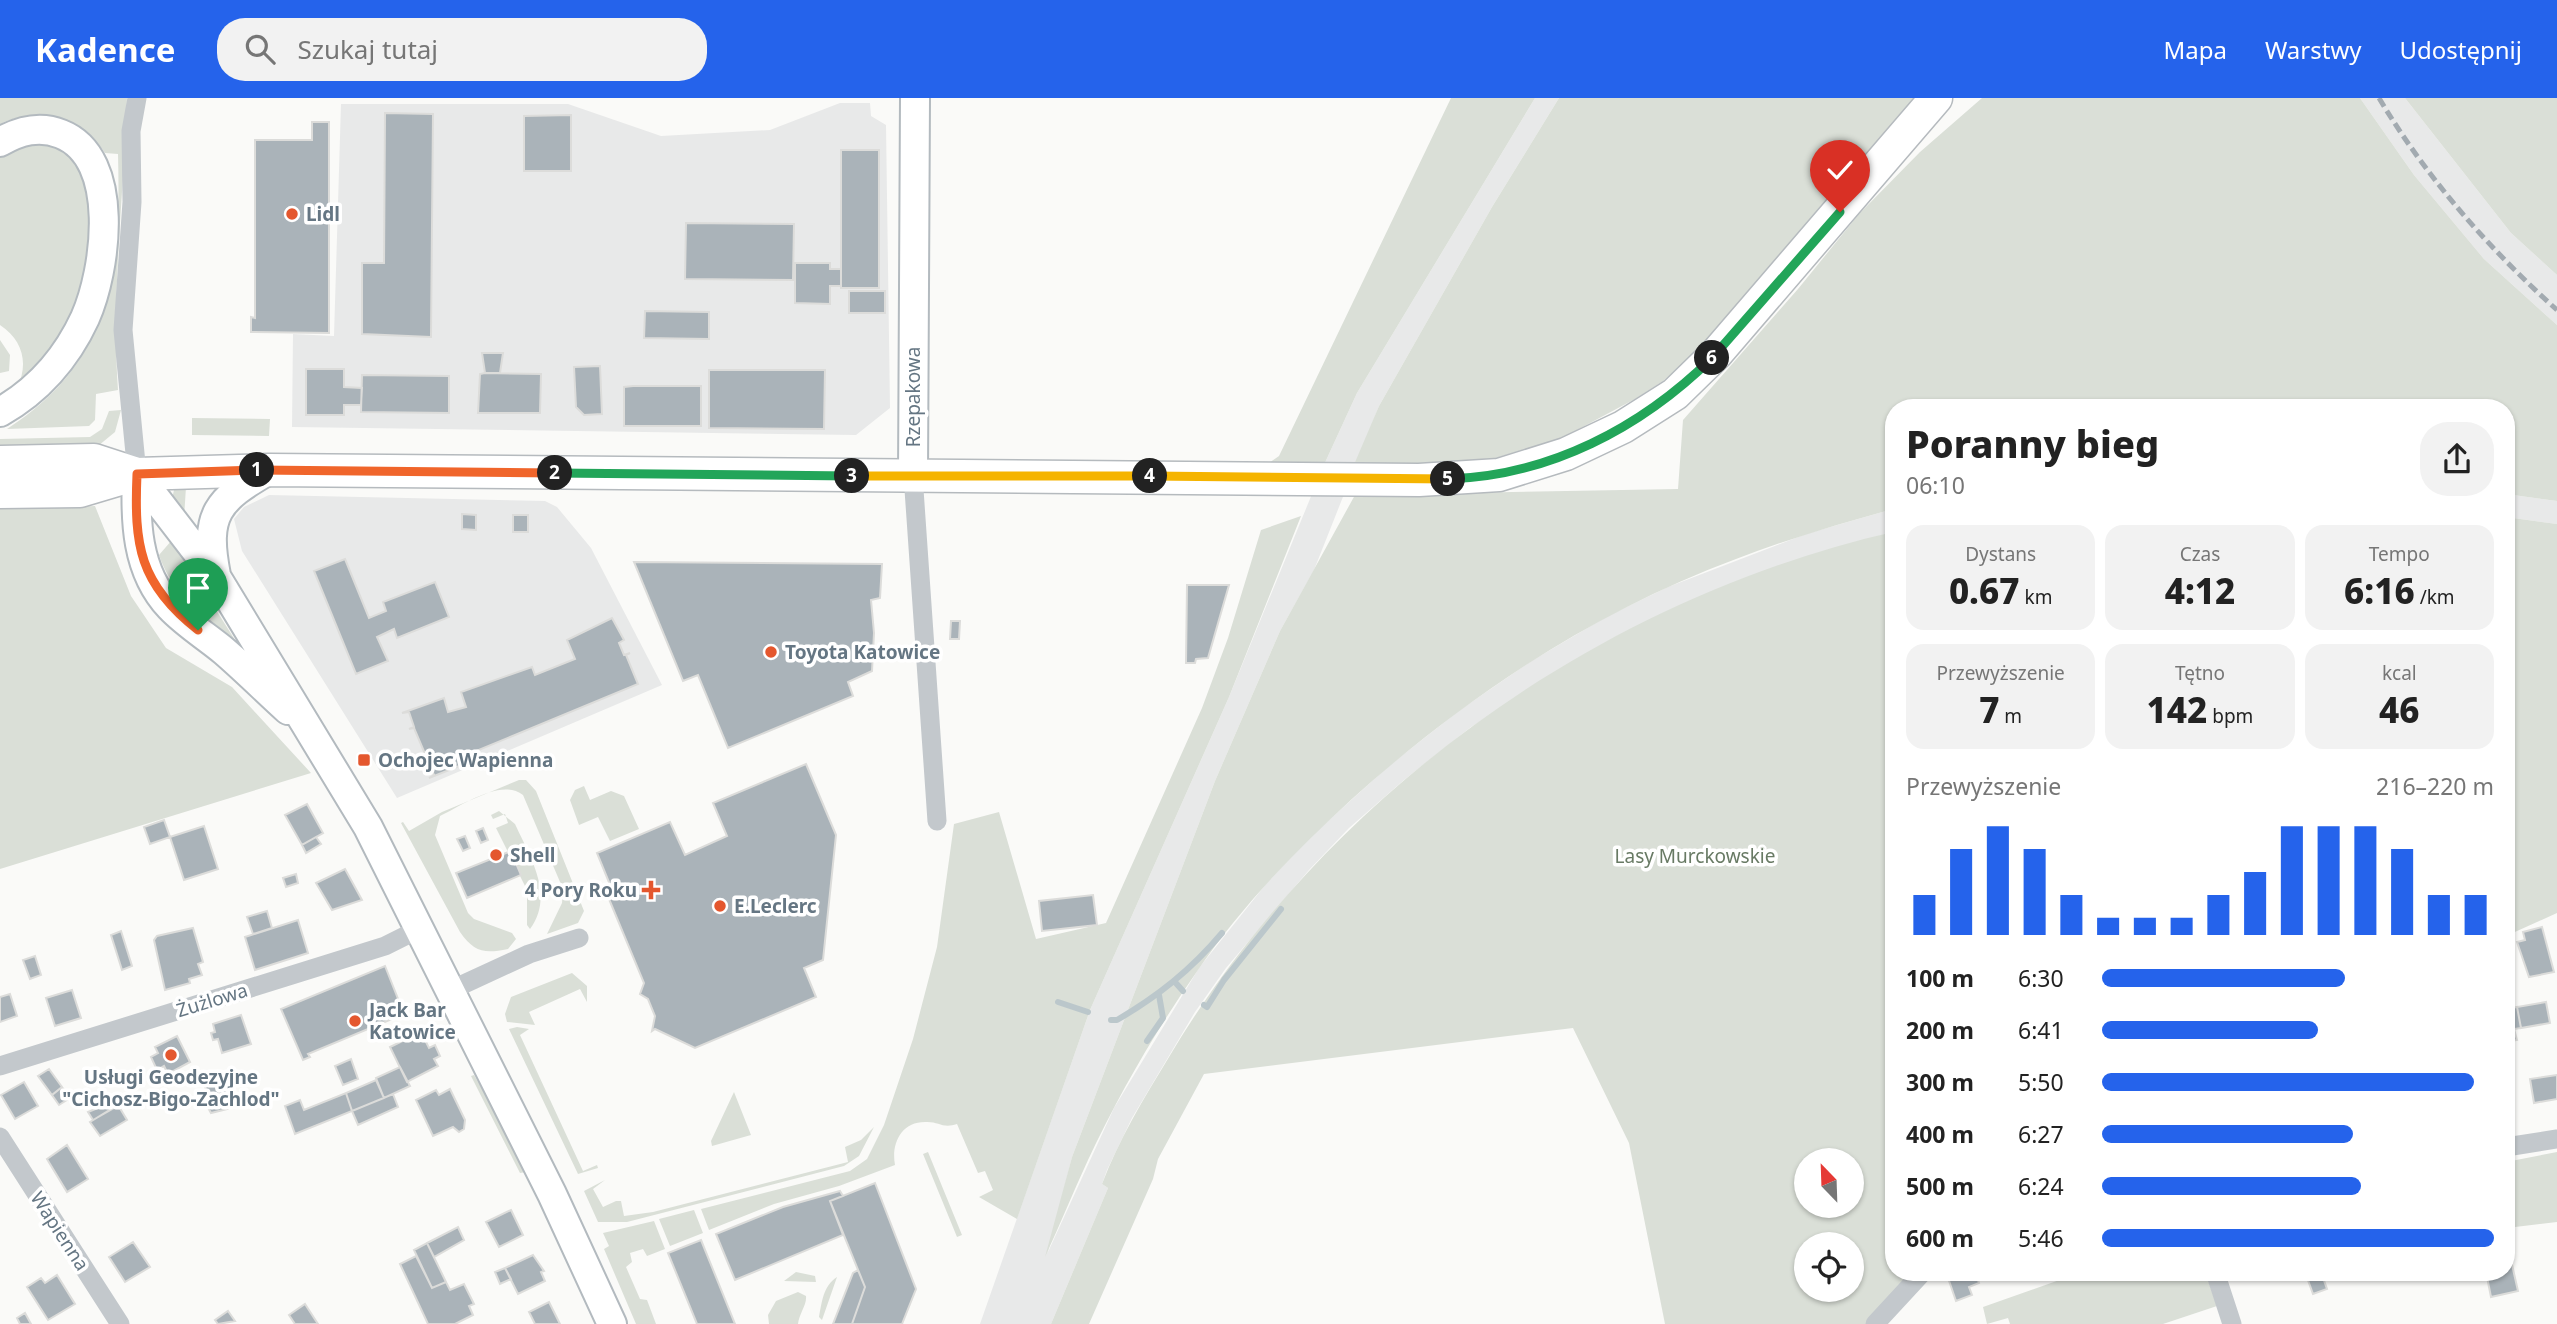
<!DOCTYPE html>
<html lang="pl">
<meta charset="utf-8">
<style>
:root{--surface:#fff;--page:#f2f2f2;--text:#222;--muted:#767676;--accent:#2563eb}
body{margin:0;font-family:"Noto Sans",sans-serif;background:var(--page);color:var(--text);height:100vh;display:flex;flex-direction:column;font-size:26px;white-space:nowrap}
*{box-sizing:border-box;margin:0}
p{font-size:23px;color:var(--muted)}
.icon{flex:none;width:38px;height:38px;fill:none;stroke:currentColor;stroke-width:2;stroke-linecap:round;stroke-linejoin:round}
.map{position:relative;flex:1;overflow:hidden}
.details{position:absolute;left:1885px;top:301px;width:630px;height:882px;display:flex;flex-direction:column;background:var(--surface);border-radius:28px;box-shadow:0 2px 5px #0004}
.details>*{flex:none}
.needle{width:46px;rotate:337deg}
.tools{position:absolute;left:1794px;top:1050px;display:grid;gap:14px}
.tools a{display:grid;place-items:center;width:70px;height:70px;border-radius:50%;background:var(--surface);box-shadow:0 2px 5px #0004;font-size:35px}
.pin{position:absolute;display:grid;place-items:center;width:60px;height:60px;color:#fff;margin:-72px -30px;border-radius:50% 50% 50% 0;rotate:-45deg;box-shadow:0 0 7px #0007}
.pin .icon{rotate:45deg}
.km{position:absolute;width:35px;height:35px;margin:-18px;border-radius:50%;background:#222;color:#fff;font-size:19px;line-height:35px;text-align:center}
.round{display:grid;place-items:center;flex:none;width:74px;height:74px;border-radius:28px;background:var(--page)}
.head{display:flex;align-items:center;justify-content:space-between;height:119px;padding:0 21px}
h1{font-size:38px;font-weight:800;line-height:52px}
.metrics{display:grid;grid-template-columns:repeat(3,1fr);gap:10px;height:119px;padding:7px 21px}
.metrics div{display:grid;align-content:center;border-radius:18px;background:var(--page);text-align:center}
.metrics b{font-size:35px;font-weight:800}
.metrics small{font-size:19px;font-weight:400}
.metrics p{font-size:19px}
.chart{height:196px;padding:14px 21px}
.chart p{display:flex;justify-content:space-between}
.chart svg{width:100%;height:126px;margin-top:7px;stroke:var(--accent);stroke-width:6}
ul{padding:0 21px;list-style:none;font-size:23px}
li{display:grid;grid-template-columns:112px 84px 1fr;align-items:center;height:52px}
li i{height:18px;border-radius:9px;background:var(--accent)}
header{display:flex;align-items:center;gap:42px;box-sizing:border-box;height:98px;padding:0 35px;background:var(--accent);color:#fff}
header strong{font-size:33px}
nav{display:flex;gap:38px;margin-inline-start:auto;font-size:24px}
.search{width:490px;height:63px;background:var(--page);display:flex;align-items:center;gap:18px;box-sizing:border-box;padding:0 24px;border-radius:28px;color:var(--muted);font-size:26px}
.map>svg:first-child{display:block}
.built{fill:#e8e9e9}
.green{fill:#dadfd7;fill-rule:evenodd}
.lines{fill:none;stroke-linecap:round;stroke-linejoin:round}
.stream{stroke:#bbc7cb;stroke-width:6}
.building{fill:#aab3b9;stroke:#dcdcda;stroke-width:2}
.secondary-casing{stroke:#b3babf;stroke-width:32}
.primary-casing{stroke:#b5babe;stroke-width:35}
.street{stroke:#c3c8cc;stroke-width:19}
.secondary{stroke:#fff;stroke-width:28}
.primary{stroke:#fff;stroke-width:32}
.rail{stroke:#a2aab0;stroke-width:5;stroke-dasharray:10 5;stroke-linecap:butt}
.split-1-casing{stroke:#fff;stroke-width:14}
.split-2-casing{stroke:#fff;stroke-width:14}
.split-3-casing{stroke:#fff;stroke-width:14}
.split-4-casing{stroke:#fff;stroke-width:14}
.split-5-casing{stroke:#fff;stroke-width:14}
.split-6-casing{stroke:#fff;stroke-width:14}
.split-7-casing{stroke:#fff;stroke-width:14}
.split-1{stroke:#f0652b;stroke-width:9}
.split-2{stroke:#f0652b;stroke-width:9}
.split-3{stroke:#22a559;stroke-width:9}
.split-4{stroke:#f5b400;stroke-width:9}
.split-5{stroke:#f5b400;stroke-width:9}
.split-6{stroke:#22a559;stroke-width:9}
.split-7{stroke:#22a559;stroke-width:9}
.poi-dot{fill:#e4572e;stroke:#fff;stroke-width:2.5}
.labels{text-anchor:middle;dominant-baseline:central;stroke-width:7;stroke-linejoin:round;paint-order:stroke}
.poi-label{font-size:19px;font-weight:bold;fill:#657683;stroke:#fff;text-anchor:start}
.street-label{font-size:19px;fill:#657683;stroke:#fff}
.park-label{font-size:19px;fill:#687a64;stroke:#fff}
</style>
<header>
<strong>Kadence</strong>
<div class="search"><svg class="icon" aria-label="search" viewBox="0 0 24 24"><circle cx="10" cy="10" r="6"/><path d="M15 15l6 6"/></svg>Szukaj tutaj</div>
<nav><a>Mapa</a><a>Warstwy</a><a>Udostępnij</a></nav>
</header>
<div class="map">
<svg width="2557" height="1226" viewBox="0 0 2557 1226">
<rect width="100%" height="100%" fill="#fafaf8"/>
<path class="built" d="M1535 0H1559L1492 109 1379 308 1314 472 1280 533 1215 683 1072 1059 1048 1154 1114 1010 1199 870 1266 786 1306 743 1390 667 1460 612 1530 564 1606 519 1668 489 1806 436 1893 411V434L1814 456 1740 482 1617 538 1471 629 1404 682 1349 730 1309 772 1226 870 1195 914 1132 1020 1107 1072 1102 1086 1108 1090 1051 1226H980L1090 912 1229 599 1323 369 1357 295Z
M2360 0H2405L2511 135 2557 177V227L2484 161 2414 77Z
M840 5H870L871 18 886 27 890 310 856 337 292 329 293 236 334 238 341 6H568L661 38 770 32Z
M2506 396 2557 403V426L2506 419Z
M269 397 545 403 557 409 591 450 662 587 397 700 242 453 234 421 244 409Z"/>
<path class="green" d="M0 0H127C124 98 111 195 118 292L96 296 95 322 89 328 7 331C113 263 121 172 118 56L105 55C81 19 40 7 0 26Z
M1451 0H1535L1357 295 1323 369 1266 367 1279 358Z
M1559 0H1921L1713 239 1663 283 1635 301 1562 340 1489 362 1453 368 1353 369 1379 308 1492 109Z
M1982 0H2360L2414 77 2484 161 2557 227V403L2506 396V310H1894L1893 411C1840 426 1787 441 1736 461 1593 514 1464 600 1352 701 1295 753 1241 809 1198 872 1156 932 1119 996 1088 1062 1073 1094 1060 1127 1045 1159L1072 1059 1215 683 1280 533 1355 397 1678 391 1683 322 1798 191 1859 116 1920 54Z
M2405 0H2557V177L2511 135Z
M21 44 65 47 83 68 93 97 86 189 66 240 17 290C29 266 23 242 0 227V58Z
M0 242 10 257 9 273 0 275Z
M121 312 115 334 98 348 0 353V341L90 339 102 331 109 313Z
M192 320 270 321 269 338 192 337Z
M179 389H186L184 420 172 401 174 392Z
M0 402 46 410 95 408 131 498 166 550 232 589 311 675 0 771Z
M1301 418 1229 599 1090 912 1017 1121 979 1099 993 1092 985 1073 978 1075 957 1026C942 1031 939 1023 925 1024 901 1024 891 1046 895 1067L839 1088 774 1106 709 1132 701 1111 850 1073 867 1061 884 1027 913 941 937 849 954 726 999 714 1036 841 1106 825 1202 610 1228 540 1261 432Z
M2506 419 2557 426V815L2506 838Z
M1893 434 1894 1174H1918L1871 1226H1665L1629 1045 1573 930 1204 976 1158 1061 1153 1081 1089 1226H1051L1108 1090 1102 1086C1119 1041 1144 1000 1169 959 1324 698 1597 502 1893 434ZM1806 1062H1852V1108H1806ZM1806 1146H1852V1192H1806Z
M172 442 235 542V545C203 519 173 498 159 457Z
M519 682H526L536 693 584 813 578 825 547 836 562 805 563 791 523 697C501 680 463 707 440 718L435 737 468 815 474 821 512 835 516 841 508 851C484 856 474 854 460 834L401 725 403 724 409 733 442 714Z
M584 688 590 702 611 693 624 698 639 731 610 743 598 719 579 727 570 702 575 692Z
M499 713 515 726C530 759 555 797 530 831L527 827V792L496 730 508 725 505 716 493 721 491 717Z
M572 875 587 888V904L580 891 529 914 535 927 507 924 505 916 511 899Z
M517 929 529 931 520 937 583 1073 597 1067 598 1070 578 1076 509 931Z
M474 977 522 1060 526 1074 520 1075 471 978Z
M734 994 751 1037 712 1048 711 1043Z
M874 1029 859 1058 844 1068 627 1124H598L584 1093 605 1082 593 1091 603 1109 616 1103H621L624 1118 653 1114 848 1064 845 1049 861 1042Z
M928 1054 962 1137 957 1139 923 1056Z
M2557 1054V1124L2515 1129 2506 1097V1064Z
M694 1112 703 1135 670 1148 659 1121Z
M654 1123 665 1151 647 1158 643 1151 630 1155 632 1164 626 1169 640 1201 647 1202 656 1226H636L604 1151 609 1148 603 1135Z
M796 1174 815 1178 816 1184 784 1183Z
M2082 1174H2205L2217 1208 2163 1226H2010L2008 1220 1987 1226 1983 1209Z
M837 1179 822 1222 819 1219C822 1204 823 1188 837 1179Z
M798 1194 806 1198C807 1207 799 1216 798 1226H769L768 1217 776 1203Z"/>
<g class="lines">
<path class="stream" d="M1174 883 1183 893
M1058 904 1088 914
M1204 907 1207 909 1224 882 1281 811
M1111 922H1117C1158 898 1191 872 1222 835
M1147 943 1163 920 1159 897"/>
</g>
<path class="building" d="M385 15 433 16 431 239 362 236V165H384Z
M571 17V73H524V18Z
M312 24H329V235L251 234V219L255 220V42H312Z
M841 52H879V190H841Z
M686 125 794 126 793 182 685 181Z
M795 165H830V171H841V188H830V206L795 205Z
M849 193H885V215H849Z
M645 213 709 214V241L644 240Z
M482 255H503L500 275H485Z
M600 268 602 316 584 317 576 309 574 269Z
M306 271H344V289L362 290 361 307H344V317H306Z
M709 272H825L824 331 709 330Z
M485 275 541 276 540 315H478L480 276Z
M362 277 449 278V315L361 314Z
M633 288H701V328H624V289Z
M462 416 476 417V432L462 431Z
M513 417H528V434H513Z
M345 461 369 520 386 513 383 504 435 484 449 519 397 540 394 531 377 539 388 563 356 576 314 473Z
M634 464 882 466 880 500 871 502 874 535 872 573 848 584 853 598 728 650 698 577 683 583Z
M1187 487H1229L1208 560 1196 561 1195 565H1186Z
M612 520 624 542 619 545 624 557 630 555 626 557 638 586 464 658 467 665 429 680 434 677 414 630 409 631 414 629 409 614 402 615 444 600 448 614 466 609 461 594 532 569 535 577 575 561 567 542Z
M951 523H960L959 541H950Z
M806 666 836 737 823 862 804 870 816 899 695 950 655 931 652 933 655 918 648 901 640 896 644 885 609 801 615 799 597 755 670 724 685 757 727 738 713 705Z
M307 706 323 735 302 747 285 717Z
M164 722 170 739 150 746 144 729Z
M204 728 218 771 184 782 170 739Z
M483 730 488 742 481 745 476 733Z
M465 738 470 750 463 753 457 741Z
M316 739 321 746 306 755 302 747Z
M511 753 521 777 467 800 456 775Z
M345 771 362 802 332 812 316 785Z
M296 776 298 785 286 789 283 780Z
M1093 797 1097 827 1042 833 1039 803Z
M267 813 272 830 253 836 247 819Z
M298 822 308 855 255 872 245 839Z
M2542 829 2554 874 2529 879 2517 844 2525 842 2523 834Z
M193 830 203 864 198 866 202 877 189 881 190 885 165 892 154 842 157 838Z
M121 833 132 868 122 872 111 837Z
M35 858 41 877 30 881 23 862Z
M385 868 404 916 308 956 310 959 303 962 281 911Z
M72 892 81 920 55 928 46 900Z
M10 896 17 918 0 924V899Z
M2546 904 2550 925 2521 930 2517 909Z
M2517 909 2521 930 2514 931 2517 942 2511 943 2512 953 2506 954V911Z
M241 917 251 946 222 955 218 941 213 942 211 935 215 934 213 926Z
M421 934 429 950 435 947 440 958 434 961 438 968 407 984 390 949Z
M177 938 190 964 168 976 164 968 157 972 151 959 158 955 155 949Z
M351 961 358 981 343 987 335 968Z
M400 969 410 988 384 1000 376 980Z
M49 971 62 989 52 997 38 978Z
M2557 977V1001L2534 1005 2530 981Z
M224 980 237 1006 227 1011 214 985Z
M376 982 384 1000 352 1013 346 995Z
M24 984 38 1008 15 1021 1 997Z
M214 985 220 997 210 1002 205 989Z
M62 989 70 1000 59 1007 52 997Z
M450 991 465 1022 464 1031 459 1034 453 1029 433 1038 416 1002 436 992 439 997Z
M346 995 352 1013 295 1036 285 1008 300 1002 304 1012Z
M393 996 398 1009 358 1027 352 1013Z
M220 997 227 1011 211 1015 206 1006Z
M110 1005 114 1010 93 1022 88 1014Z
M118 1007 127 1022 100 1038 90 1024Z
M67 1047 88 1081 67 1094 47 1061Z
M875 1085 916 1191 902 1226H852L865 1189 830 1103Z
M840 1093 843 1098 830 1103 843 1137 735 1182 716 1136 783 1109Z
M511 1112 523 1137 499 1149 486 1124Z
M458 1129 464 1142 434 1159 427 1145Z
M701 1142 735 1226H697L668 1155Z
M133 1144 150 1169 125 1184 109 1159Z
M427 1145 446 1184 432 1190 414 1152Z
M2508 1149 2518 1193 2491 1199 2486 1174H2506Z
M533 1157 544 1173 541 1174 545 1183 518 1196 505 1170Z
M416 1158 432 1190 446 1184 450 1192 464 1186 474 1206 469 1208 473 1217 455 1226H428L400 1166Z
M505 1170 511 1181 500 1186 495 1174Z
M858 1172 865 1189 852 1226H833L853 1175Z
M1946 1174H1980L1976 1176 1979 1185 1969 1189 1972 1197 1956 1203Z
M2305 1174H2321L2327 1191 2313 1196Z
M57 1177 75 1206 48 1222 27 1189 41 1180 45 1185Z
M549 1204 560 1226H535L529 1214Z
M305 1206 318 1226H295L289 1217Z
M228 1213 235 1223 218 1226 215 1222Z
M25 1215 31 1226H20L17 1220Z"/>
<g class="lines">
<defs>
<path id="secondary" d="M0 44C19 33 39 27 61 36 122 60 106 173 85 220 66 261 39 292 0 314
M137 376 217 480 368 729 552 1096 612 1226
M137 376C135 422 136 473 170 509 186 526 206 538 224 553 246 572 267 593 288 612
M913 377 915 0
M216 477C204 416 217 402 269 372"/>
<path id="primary" d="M0 364 94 362 137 376
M0 394 80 393 137 376 269 372 1419 382 1499 377 1566 356 1623 329 1675 296 1716 256 1936 0"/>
</defs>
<use href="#secondary" class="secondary-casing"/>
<use href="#primary" class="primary-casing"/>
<path class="street" d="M137 0 131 33 132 104 123 232 137 376
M913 377 937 723
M451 892 529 856 579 840
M0 968 385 848 421 830
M0 1039 120 1226
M2506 1049 2557 1041
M2215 1174 2232 1226
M1875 1226 1923 1174"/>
<use href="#secondary" class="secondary"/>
<use href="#primary" class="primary"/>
<path class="rail" d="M2379 0C2426 79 2488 150 2557 212"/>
</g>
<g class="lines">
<defs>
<path id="split-1" d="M198 532C139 486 134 447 137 376L257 372"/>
<path id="split-2" d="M257 372 555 375"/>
<path id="split-3" d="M555 375 852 378"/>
<path id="split-4" d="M852 378H1150"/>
<path id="split-5" d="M1150 378 1448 381"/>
<path id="split-6" d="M1448 381C1549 378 1641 330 1712 260"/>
<path id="split-7" d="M1712 260 1840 114"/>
</defs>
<use href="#split-1" class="split-1-casing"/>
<use href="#split-2" class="split-2-casing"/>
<use href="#split-3" class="split-3-casing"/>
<use href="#split-4" class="split-4-casing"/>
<use href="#split-5" class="split-5-casing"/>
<use href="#split-6" class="split-6-casing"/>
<use href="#split-7" class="split-7-casing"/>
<use href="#split-1" class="split-1"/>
<use href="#split-2" class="split-2"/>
<use href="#split-3" class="split-3"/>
<use href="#split-4" class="split-4"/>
<use href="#split-5" class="split-5"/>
<use href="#split-6" class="split-6"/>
<use href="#split-7" class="split-7"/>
</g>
<g class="poi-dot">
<circle cx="292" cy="116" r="7"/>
<circle cx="771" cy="554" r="7"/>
<rect x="357" y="655" width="14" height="14" rx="3.5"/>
<circle cx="496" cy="757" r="7"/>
<path d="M647.5 781.5h7v7h7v7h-7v7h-7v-7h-7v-7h7z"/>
<circle cx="720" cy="808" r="7"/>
<circle cx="355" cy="923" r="7"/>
<circle cx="171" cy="957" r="7"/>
</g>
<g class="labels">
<g class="poi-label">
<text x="306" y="116">Lidl</text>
<text x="785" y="554">Toyota Katowice</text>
<text x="378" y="662">Ochojec Wapienna</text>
<text x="510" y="757">Shell</text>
<text x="637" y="792" text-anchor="end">4 Pory Roku</text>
<text x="734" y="808">E.Leclerc</text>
<text x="369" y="912">Jack Bar<tspan x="369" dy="22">Katowice</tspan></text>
<text x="171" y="979" text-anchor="middle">Usługi Geodezyjne<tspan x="171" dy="22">"Cichosz-Bigo-Zachlod"</tspan></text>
</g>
<g class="street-label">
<text transform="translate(913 299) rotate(-90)">Rzepakowa</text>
<text transform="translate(212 902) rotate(-17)">Żużlowa</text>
<text transform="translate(60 1133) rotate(57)">Wapienna</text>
</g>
<g class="park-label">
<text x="1695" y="758">Lasy Murckowskie</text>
</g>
</g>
</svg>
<div class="tools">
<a><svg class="needle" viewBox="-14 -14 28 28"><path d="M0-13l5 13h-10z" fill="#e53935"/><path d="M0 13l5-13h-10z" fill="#767676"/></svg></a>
<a><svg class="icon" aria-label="locate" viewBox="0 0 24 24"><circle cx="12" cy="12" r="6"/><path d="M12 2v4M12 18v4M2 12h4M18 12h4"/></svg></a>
</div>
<div class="pin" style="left:198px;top:532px;background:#1e9e55"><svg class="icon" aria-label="arrive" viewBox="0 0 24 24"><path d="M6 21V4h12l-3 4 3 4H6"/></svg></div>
<div class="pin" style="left:1840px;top:114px;background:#d93025"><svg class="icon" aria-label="check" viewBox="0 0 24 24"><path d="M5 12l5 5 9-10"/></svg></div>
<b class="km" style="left:257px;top:372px">1</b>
<b class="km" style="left:555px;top:375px">2</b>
<b class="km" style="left:852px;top:378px">3</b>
<b class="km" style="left:1150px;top:378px">4</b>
<b class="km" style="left:1448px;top:381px">5</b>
<b class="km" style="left:1712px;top:260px">6</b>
<section class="details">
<div class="head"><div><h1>Poranny bieg</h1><p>06:10</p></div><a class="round"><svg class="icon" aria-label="share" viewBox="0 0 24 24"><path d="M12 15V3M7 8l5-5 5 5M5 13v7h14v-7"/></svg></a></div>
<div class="metrics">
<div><p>Dystans</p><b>0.67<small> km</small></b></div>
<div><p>Czas</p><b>4:12</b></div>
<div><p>Tempo</p><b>6:16<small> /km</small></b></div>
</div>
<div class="metrics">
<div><p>Przewyższenie</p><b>7<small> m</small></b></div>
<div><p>Tętno</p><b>142<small> bpm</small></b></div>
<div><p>kcal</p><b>46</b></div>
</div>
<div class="chart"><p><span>Przewyższenie</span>216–220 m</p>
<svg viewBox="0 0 160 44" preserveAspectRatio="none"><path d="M5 44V30M15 44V14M25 44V6M35 44V14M45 44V30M55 44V38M65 44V38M75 44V38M85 44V30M95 44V22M105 44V6M115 44V6M125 44V6M135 44V14M145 44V30M155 44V30"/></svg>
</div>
<ul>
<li><b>100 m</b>6:30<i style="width:62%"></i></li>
<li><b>200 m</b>6:41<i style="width:55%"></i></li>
<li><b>300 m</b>5:50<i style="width:95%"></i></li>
<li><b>400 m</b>6:27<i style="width:64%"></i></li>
<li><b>500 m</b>6:24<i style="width:66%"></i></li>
<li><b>600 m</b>5:46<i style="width:100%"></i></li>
</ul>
</section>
</div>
